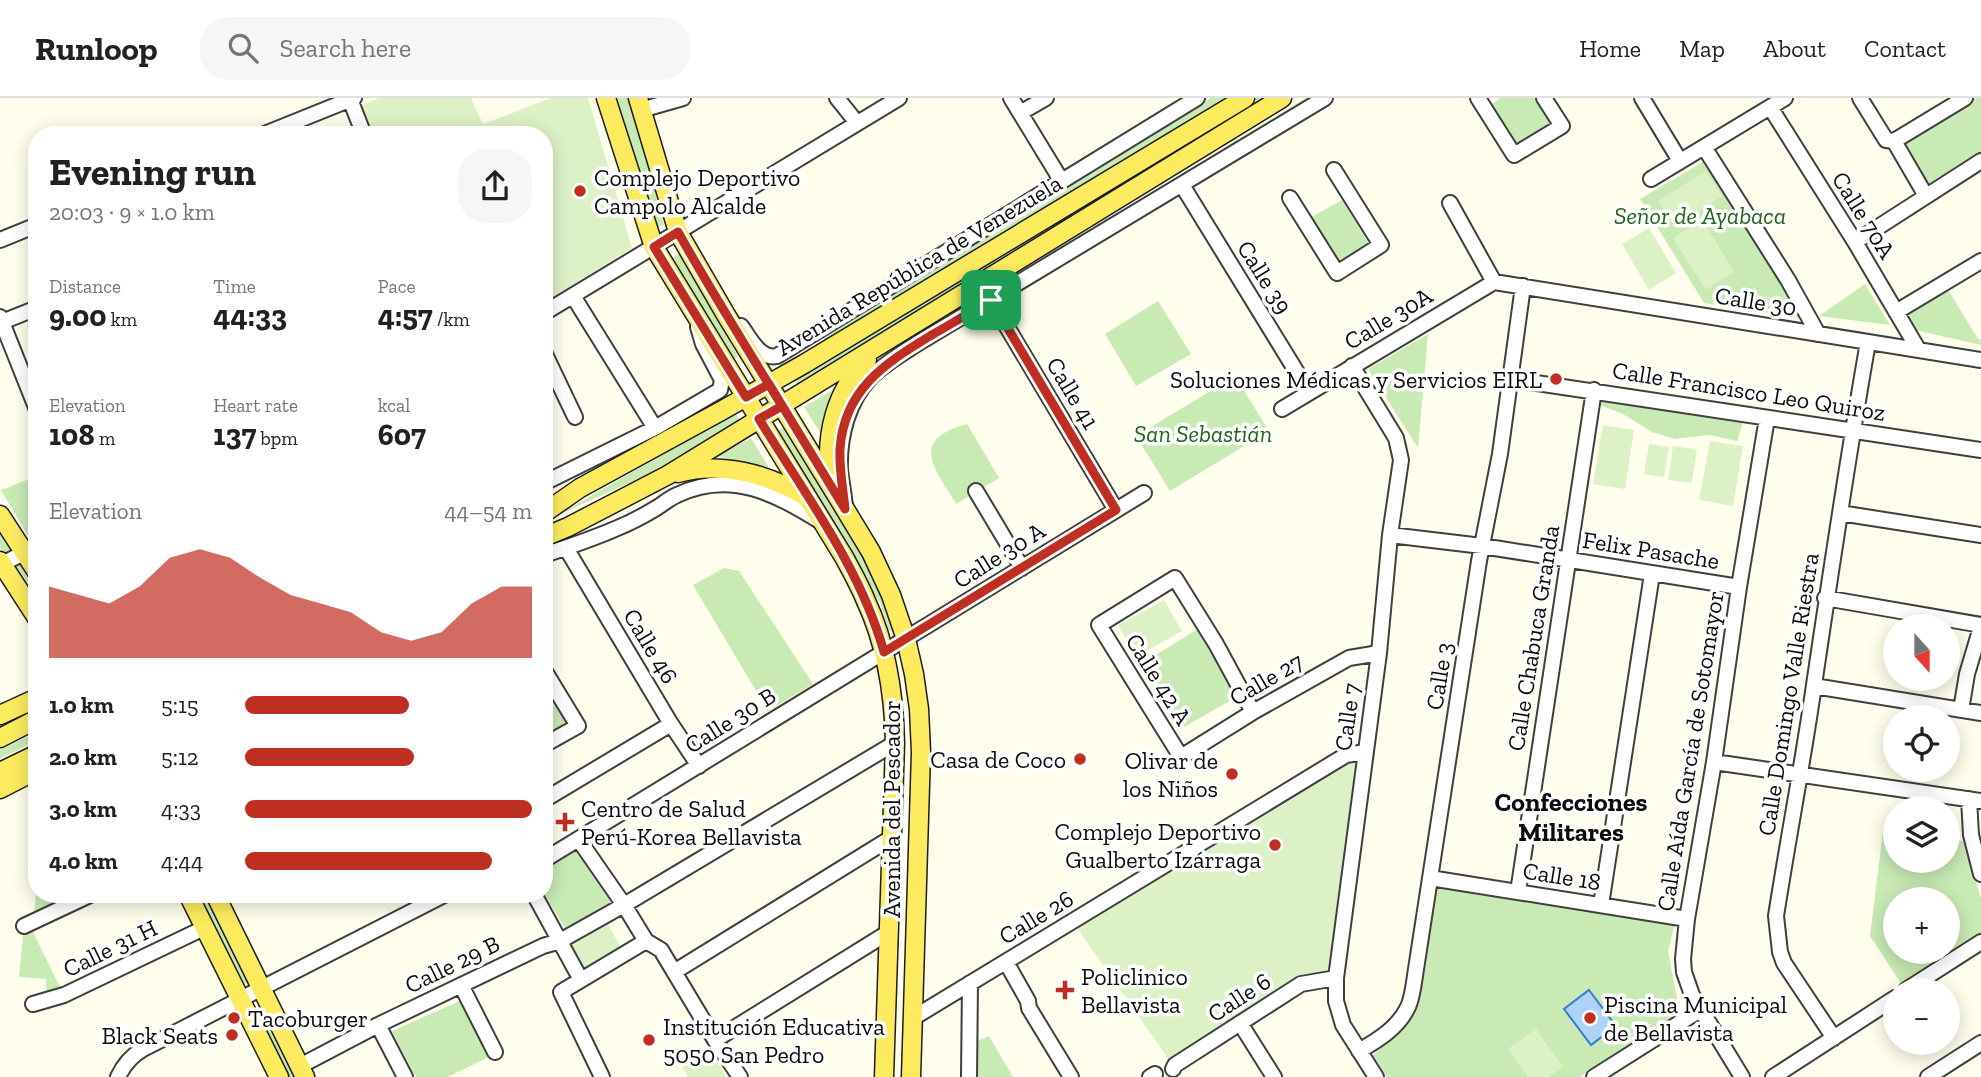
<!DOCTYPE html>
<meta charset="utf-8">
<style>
:root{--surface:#fff;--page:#f6f6f6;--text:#202124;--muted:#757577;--line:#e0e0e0;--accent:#bf2f21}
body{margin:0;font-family:"Zilla Slab",serif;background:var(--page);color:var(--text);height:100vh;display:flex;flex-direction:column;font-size:26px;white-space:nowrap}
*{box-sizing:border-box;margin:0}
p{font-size:23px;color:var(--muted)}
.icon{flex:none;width:38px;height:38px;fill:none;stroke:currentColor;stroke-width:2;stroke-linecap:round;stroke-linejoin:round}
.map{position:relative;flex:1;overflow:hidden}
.side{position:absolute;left:28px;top:28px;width:525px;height:777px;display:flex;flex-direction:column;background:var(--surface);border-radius:28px;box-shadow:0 4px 18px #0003}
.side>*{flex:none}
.needle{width:46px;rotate:159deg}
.tools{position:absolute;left:1883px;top:516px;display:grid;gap:14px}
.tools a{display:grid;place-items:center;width:77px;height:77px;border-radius:50%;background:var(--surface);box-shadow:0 4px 18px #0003;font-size:35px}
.pin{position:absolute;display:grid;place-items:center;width:60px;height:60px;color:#fff;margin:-30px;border-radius:14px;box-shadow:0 4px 10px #0006}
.round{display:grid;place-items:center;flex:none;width:74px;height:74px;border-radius:28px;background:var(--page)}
.head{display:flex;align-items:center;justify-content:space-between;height:119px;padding:0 21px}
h1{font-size:38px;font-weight:700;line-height:52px}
.metrics{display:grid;grid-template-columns:repeat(3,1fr);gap:10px;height:119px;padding:7px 21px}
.metrics div{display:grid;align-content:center}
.metrics b{font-size:30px;font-weight:700}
.metrics small{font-size:19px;font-weight:400}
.metrics p{font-size:19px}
.chart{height:196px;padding:14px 21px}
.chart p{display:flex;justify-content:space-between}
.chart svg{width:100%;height:126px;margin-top:7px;fill:var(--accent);opacity:.7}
ul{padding:0 21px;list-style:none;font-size:23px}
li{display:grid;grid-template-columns:112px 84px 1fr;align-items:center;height:52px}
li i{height:18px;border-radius:9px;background:var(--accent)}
header{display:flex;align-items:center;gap:42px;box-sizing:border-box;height:98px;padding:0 35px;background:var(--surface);border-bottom:2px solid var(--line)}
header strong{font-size:33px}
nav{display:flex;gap:38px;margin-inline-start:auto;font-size:24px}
.search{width:490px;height:63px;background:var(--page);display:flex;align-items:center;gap:18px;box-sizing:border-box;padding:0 24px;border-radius:28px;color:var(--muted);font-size:26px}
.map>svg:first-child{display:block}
.green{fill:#c9eab5;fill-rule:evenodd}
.pitch{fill:#ddf1c7}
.water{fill:#afd3f7;stroke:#357dd0;stroke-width:2}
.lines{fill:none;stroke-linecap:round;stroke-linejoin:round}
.minor-casing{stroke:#3f3f3f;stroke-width:18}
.major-casing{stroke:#1d1d1d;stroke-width:21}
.minor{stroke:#fff;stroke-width:14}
.major{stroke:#fceb5f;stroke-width:18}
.route-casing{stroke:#fff;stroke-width:14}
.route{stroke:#bf2f21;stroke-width:9}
.poi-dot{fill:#bf2f21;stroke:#fff;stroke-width:2.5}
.labels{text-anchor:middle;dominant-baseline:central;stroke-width:7;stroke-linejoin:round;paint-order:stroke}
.poi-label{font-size:24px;fill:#0c0c0c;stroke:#fff;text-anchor:start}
.park-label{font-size:24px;font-style:italic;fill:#21651c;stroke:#fff}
.street-label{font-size:24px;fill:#0c0c0c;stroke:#fff}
.neighbourhood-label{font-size:26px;font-weight:bold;fill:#0c0c0c;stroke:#fff}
</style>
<header>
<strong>Runloop</strong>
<div class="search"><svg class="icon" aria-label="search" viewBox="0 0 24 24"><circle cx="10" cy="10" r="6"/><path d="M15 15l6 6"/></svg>Search here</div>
<nav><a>Home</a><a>Map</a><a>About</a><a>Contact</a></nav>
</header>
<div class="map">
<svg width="1981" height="979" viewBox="0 0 1981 979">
<rect width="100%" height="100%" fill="#fffeec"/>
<path class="green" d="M615 0H630L664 127 655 130Z
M1211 0H1225L825 242 822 239Z
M1253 0H1269L797 286 795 280Z
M1306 0H1315L891 258 888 255Z
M1501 0H1543L1559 26 1512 56 1483 11Z
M1965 0H1981V63L1926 98 1894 43Z
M1715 57 1811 222 1704 205 1640 101Z
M1342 102 1370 148 1337 168 1308 121Z
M680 155 738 258 735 261 671 161Z
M1944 185 1978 241 1981 242V247L1906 230 1901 210Z
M1865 186 1890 227 1819 218Z
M1158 203 1191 256 1136 288 1105 236Z
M1428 236 1418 350 1368 271Z
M1235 278 1269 333 1170 393 1136 338Z
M834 291 823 339 804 309Z
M1601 299 1743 324 1737 343 1709 337 1675 341 1652 334 1623 316 1600 307Z
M735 315 741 324 655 373 554 419Z
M967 326 999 380 956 406C935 370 908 342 967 326Z
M786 328 870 467 896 532 894 534 889 533 880 504 872 495 779 337V332Z
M751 340 770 371 717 358Z
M37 378V439L31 443 1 392Z
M0 427 37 484V509L0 450Z
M724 470 739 473 813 586 768 613 693 487Z
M1198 531 1237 599 1177 633 1141 566Z
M544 577 573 626 544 642Z
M37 634V642L0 661V652Z
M1883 733 1895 735V763H1948V741L1963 743 1981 800V835L1902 887 1870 838ZM1895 802H1948V854H1895Z
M577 751 615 806 566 832 544 795V771Z
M1434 786 1675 826 1668 853 1680 917 1655 929 1580 979H1387L1373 957 1400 933 1413 917Z
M37 787V796H75L34 815Z
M196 796H210L253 884 244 886 225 854Z
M29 826 64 897 47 901 46 881 19 879 24 828Z
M462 902 489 959 448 979H416L392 933Z
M258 913 274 939 284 946 300 979H286L253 915Z
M989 938 1013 979H976L977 943Z"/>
<path class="pitch" d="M379 0H471L483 26 551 0H588L632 150 544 204V37H370L360 12 361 7Z
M1706 73 1722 98 1674 128 1658 103Z
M1702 121 1734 174 1706 192 1673 140Z
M1649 130 1676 175 1649 192 1622 146Z
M1603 327 1634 332 1625 391 1593 386Z
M1710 343 1743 348 1733 408 1699 402Z
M1649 346 1669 349 1664 379 1644 376Z
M1673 348 1697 351 1692 385 1668 382Z
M1164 502 1182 533 1136 559 1118 527Z
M1357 661 1328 874 1299 877 1171 965 1075 827 1333 666Z
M607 824 622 852 582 873 567 845Z
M1536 931 1563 969 1548 979H1528L1508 951Z
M711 953 726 979H688L682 969Z"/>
<path class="water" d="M1589 892 1616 928 1591 947 1564 911Z"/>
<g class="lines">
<defs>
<path id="minor" d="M837 0 857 25
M1011 0 1061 82
M1478 0 1514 57 1562 28 1544 0
M1642 0 1680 63
M1860 0 1886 42 1894 43
M350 1 364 37
M1770 9 1855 144 1918 251
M641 12 683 0
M1020 15 1046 0
M262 37 354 0
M1894 43 1965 0
M1894 43 1926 98
M1704 49 1788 182 1818 236
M1651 81 1785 0
M1182 87 1309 294
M1290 100 1337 175 1381 147 1334 72
M1450 105 1494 184
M0 142 37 127
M1855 144 1981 63
M573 198 655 330
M991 202 1116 412
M1896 214 1981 163
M544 215 899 0
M0 219 37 312
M2 224 37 210
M741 228C750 240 760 262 777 258L1197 0
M544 254 575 319
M1352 268 1396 340 1401 362 1390 437 1379 555 1336 880V903L1343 927 1376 979
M1510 281 1981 352
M1282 311 1494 184 1981 262
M544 385 655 330 720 292 722 282 703 246 698 229
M976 393 1022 470
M845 409C844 396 841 383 840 371 839 338 848 303 871 279 885 265 903 255 920 244L1325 0
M1840 415 1981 437
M1390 437 1482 448 1739 489
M566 450 671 626 699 668
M544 457C568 449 592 441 615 431 630 425 645 417 658 409 664 405 670 400 677 397 731 371 776 396 823 425
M2 466 37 448
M1825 500 1981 527
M544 572 578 628 544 647
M1814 588 1981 615
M1961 612 1967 576 1981 529
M1253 614 1216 546 1175 480 1099 527 1181 659 1253 614 1349 560 1379 555
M1714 664 1981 703
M1969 701 1971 737 1981 776
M544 702 671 626
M579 742 624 807 646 843 661 852 715 942 740 979
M544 762 1144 395
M1430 780 1687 821
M1518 794 1594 292
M534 796 581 882
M1601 807 1652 476
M24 828 92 796
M1006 864 1028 903 1029 910 1071 979
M674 874 891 740
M461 887 495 954
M1906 892 1981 844
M33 906 64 897 204 830
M913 920 1346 657 1365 654
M1240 925 1274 979
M378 927 405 979
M1834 940 1784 865 1780 854 1776 818C1788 741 1803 664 1814 587 1831 472 1848 358 1868 244
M715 942 889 834
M1359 953C1378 942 1398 930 1408 909 1413 898 1414 883 1416 871L1479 463 1500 356 1523 188
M300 968 378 927 543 848 560 843 624 807 895 645
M1173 971 1175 967 1301 886 1336 880
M118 979C124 966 131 958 143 951L446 796
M602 979 561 894 646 843
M969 979 970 885
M1150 979 1155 976
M1594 979 1700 912
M1742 979 1692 897 1684 874 1683 861 1687 821 1714 664 1739 489 1767 320
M1773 979 1895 900
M1928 979 1981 945"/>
<path id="major" d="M606 0 654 149 844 459C852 474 860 488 866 503 887 548 894 596 895 645L884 979
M638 0 678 134 726 217 845 411 871 454 891 497 906 541 914 576 919 611 921 654 911 979
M678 375C721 363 767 376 805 398
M831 381C824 338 836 292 867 262
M544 415 580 390 721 313 804 266 1245 0
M0 417 37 474
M544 439 568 429 668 377 1282 0
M0 463 37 520
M0 617 37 600
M0 640 37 621
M0 674 37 656
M0 691 37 672
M188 796 279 979
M215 796 305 979"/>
</defs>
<use href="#minor" class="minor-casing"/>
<use href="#major" class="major-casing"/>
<use href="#minor" class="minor"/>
<use href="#major" class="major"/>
</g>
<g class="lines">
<defs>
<path id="route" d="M991 202C971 214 951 226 930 238 884 266 844 292 840 351 839 371 843 391 845 411L769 286 746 299 654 149 678 134C711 193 747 250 782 308L759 321C805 396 860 469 884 554L1116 412 991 202"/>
</defs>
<use href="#route" class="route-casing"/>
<use href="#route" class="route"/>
</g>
<g class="poi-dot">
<circle cx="580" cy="93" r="7"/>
<circle cx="1556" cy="281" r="7"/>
<circle cx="1080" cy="661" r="7"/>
<circle cx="1232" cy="676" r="7"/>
<path d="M561.5 713.5h7v7h7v7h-7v7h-7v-7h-7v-7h7z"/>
<circle cx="1275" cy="747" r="7"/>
<path d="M1061.5 881.5h7v7h7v7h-7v7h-7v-7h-7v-7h7z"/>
<circle cx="234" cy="920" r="7"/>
<circle cx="1590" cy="920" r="7"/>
<circle cx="232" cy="937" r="7"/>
<circle cx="649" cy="942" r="7"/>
</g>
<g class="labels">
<g class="poi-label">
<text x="594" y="79">Complejo Deportivo<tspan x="594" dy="28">Campolo Alcalde</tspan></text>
<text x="1542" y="281" text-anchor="end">Soluciones Médicas y Servicios EIRL</text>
<text x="1066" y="661" text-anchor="end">Casa de Coco</text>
<text x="1218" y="662" text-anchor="end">Olivar de<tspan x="1218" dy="28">los Niños</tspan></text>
<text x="581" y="710">Centro de Salud<tspan x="581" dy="28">Perú-Korea Bellavista</tspan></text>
<text x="1261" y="733" text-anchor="end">Complejo Deportivo<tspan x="1261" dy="28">Gualberto Izárraga</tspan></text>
<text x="1081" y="878">Policlinico<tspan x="1081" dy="28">Bellavista</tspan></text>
<text x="1604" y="906">Piscina Municipal<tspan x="1604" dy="28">de Bellavista</tspan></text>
<text x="248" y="920">Tacoburger</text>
<text x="663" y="928">Institución Educativa<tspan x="663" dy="28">5050 San Pedro</tspan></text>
<text x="218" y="937" text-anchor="end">Black Seats</text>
</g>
<g class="park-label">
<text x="1700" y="117">Señor de Ayabaca</text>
<text x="1203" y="335">San Sebastián</text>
</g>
<g class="street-label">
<text transform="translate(1864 117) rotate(58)">Calle 70A</text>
<text transform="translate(919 167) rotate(-31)">Avenida República de Venezuela</text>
<text transform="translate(1265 179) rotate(58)">Calle 39</text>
<text transform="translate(1756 203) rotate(9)">Calle 30</text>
<text transform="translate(1388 220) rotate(-31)">Calle 30A</text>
<text transform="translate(1749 293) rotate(9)">Calle Francisco Leo Quiroz</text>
<text transform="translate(1073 295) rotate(59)">Calle 41</text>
<text transform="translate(1651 452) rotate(9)">Felix Pasache</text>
<text transform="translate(999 457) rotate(-32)">Calle 30 A</text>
<text transform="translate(1533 540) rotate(-81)">Calle Chabuca Granda</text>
<text transform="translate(651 548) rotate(59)">Calle 46</text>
<text transform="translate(1439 578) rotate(-81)">Calle 3</text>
<text transform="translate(1159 581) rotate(58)">Calle 42 A</text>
<text transform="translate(1266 581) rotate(-30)">Calle 27</text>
<text transform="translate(1788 596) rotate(-81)">Calle Domingo Valle Riestra</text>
<text transform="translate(1347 619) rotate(-82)">Calle 7</text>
<text transform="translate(730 622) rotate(-32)">Calle 30 B</text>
<text transform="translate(1690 653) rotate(-81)">Calle Aída García de Sotomayor</text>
<text transform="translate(891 711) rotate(-90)">Avenida del Pescador</text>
<text transform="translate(1562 778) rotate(9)">Calle 18</text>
<text transform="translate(1036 819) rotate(-31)">Calle 26</text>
<text transform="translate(110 850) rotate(-26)">Calle 31 H</text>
<text transform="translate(452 866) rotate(-26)">Calle 29 B</text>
<text transform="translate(1239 899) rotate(-33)">Calle 6</text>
</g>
<g class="neighbourhood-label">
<text x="1571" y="704">Confecciones<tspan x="1571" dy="30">Militares</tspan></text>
</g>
</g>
</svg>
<div class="tools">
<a><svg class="needle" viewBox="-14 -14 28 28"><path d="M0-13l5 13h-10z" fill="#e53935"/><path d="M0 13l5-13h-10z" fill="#757577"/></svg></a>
<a><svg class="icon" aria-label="locate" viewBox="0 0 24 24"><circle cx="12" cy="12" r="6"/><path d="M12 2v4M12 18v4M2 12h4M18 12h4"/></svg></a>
<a><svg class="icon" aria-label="layers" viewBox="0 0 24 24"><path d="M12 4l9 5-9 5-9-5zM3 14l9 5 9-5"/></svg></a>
<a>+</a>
<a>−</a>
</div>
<div class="pin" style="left:991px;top:202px;background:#1e9e55"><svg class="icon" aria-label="arrive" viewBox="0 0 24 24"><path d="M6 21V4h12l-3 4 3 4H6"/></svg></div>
<section class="side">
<div class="head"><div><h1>Evening run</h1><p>20:03 · 9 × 1.0 km</p></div><a class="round"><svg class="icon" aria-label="share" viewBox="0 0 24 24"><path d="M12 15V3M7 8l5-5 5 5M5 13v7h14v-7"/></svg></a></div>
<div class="metrics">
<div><p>Distance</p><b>9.00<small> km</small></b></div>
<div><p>Time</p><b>44:33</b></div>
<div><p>Pace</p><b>4:57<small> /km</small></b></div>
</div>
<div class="metrics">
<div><p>Elevation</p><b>108<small> m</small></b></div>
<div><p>Heart rate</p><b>137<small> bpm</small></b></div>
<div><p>kcal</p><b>607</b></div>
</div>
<div class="chart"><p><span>Elevation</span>44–54 m</p>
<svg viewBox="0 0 160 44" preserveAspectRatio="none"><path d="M0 44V19L10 22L20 25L30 19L40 9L50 6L60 9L70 16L80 22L90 25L100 28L110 35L120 38L130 35L140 25L150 19L160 19V44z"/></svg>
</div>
<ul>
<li><b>1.0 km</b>5:15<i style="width:57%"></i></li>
<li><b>2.0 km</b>5:12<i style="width:59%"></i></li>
<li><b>3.0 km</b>4:33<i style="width:100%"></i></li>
<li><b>4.0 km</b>4:44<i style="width:86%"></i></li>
</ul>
</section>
</div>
